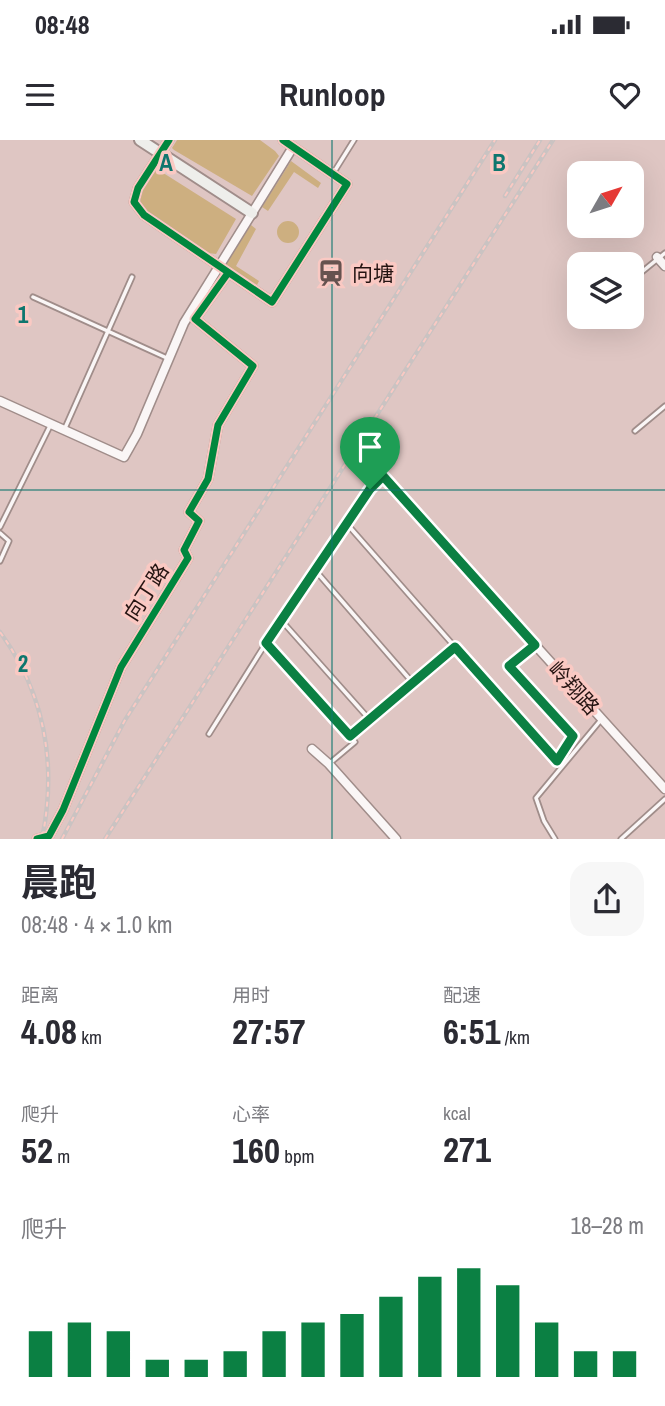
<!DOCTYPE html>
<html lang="zh">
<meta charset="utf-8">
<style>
:root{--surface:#fff;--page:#f7f7f7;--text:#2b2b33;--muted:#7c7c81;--accent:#0b8043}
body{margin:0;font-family:"Archivo Narrow","Noto Sans SC",sans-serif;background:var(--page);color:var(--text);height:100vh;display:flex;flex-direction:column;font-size:26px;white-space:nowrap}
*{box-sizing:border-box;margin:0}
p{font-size:23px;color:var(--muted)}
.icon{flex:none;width:38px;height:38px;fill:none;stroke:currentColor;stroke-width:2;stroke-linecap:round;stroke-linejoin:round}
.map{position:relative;height:699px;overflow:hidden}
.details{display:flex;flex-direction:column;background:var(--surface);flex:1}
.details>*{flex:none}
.needle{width:46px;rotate:51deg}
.buttons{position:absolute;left:567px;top:21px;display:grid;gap:14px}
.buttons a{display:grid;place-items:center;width:77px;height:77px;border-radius:14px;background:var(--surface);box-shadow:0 7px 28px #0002;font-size:35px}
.pin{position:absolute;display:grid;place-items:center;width:60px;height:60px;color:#fff;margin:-72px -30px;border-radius:50% 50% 50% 0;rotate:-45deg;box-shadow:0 0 7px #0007}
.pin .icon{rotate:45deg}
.round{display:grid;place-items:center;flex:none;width:74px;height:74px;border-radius:21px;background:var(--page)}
.headline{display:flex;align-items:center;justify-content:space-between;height:119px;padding:0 21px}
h1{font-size:38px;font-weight:700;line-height:52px}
.figures{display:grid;grid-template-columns:repeat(3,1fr);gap:10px;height:119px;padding:7px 21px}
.figures div{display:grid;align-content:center}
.figures b{font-size:35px;font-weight:700}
.figures small{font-size:19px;font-weight:400}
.figures p{font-size:19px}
.chart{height:196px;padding:14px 21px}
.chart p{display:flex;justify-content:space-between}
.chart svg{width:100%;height:126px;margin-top:7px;stroke:var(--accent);stroke-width:6}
.status{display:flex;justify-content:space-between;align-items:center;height:49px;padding:0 35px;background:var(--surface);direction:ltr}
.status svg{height:19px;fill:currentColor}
header{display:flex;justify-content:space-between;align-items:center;height:91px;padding:0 21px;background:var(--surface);font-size:32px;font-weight:700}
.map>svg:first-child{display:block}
.green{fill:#cdaf80}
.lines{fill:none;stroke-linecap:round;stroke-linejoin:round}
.lane-casing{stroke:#a08d8a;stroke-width:7}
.street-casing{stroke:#a08d8a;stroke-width:11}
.secondary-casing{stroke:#a08d8a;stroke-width:14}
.lane{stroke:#faf6f6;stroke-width:3.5}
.street{stroke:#faf6f6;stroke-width:8}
.secondary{stroke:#eeeeeb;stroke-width:10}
.rail-casing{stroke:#cac3c2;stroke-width:4.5}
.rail{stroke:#fac9c3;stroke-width:2;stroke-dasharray:5;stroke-linecap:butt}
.cycleway-casing{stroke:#fac9c3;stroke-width:11}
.cycleway{stroke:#00873e;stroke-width:7}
.route-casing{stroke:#fff;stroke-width:14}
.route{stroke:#0b8043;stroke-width:9}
.grid{fill:none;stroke:#0f766e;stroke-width:2;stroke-opacity:0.55}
.labels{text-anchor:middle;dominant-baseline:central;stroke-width:7;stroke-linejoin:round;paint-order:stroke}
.poi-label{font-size:21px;fill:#241311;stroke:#fac9c3;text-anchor:start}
.street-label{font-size:21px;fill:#241311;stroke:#fac9c3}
.grid-label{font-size:23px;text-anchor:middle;font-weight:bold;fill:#0f766e;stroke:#fac9c3;stroke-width:7;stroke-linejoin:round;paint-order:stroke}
</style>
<div class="status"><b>08:48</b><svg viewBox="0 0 49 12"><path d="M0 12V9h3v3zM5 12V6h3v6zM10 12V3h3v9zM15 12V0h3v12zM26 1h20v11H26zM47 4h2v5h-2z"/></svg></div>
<header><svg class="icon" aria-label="menu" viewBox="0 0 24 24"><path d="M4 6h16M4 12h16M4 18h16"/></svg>Runloop<svg class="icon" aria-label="heart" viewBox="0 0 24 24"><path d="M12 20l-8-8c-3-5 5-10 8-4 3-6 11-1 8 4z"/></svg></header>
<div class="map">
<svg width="665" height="699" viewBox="0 0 665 699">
<rect width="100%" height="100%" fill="#dfc6c3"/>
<path class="green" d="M177 0H260L275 11 279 16 252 56 174 10 172 8Z
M291 21 321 43 318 48 294 32 268 71 262 67Z
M157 29 236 79 216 114 208 113 144 73C134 54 146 44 157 29Z
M277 92a11 11 0 1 1 22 0a11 11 0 1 1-22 0Z
M251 85 256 89 236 126 259 141 257 145 224 124Z"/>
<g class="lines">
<defs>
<path id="lane" d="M334 32 354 0
M632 140 665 113
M33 157 169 219
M583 179 586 177
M65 288 132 137
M635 291 665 266
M347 384 455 507 350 596
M0 387 50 286
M0 393 9 401 0 421
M315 430 413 543
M281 480 370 580
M266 503 355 602 330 623
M455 507 557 621 573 596 509 525 533 506
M209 594 266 503 370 349 383 336
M555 699 544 681 536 658 600 581
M621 699 665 659"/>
<path id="street" d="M169 0 138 48 134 62 144 75 272 162 347 44 283 0
M657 117 665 126
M0 261 124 317 137 294 184 183 293 7
M375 319 376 325 399 354 665 649
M312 609 329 624 396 699
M37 699 49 696 63 670 121 527 188 418 184 410 199 381 189 372 208 339 218 285 253 226 195 179 228 133"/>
<path id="secondary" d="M140 0 252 73"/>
</defs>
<use href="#lane" class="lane-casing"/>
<use href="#street" class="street-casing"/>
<use href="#secondary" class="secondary-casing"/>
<use href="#lane" class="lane"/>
<use href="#street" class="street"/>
<use href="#secondary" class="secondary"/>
<defs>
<path id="rail" d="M505 56 540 0
M0 492C45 554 57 625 42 699
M62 699 125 580 495 0
M105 699 553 0"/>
</defs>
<use href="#rail" class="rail-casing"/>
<use href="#rail" class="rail"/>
<defs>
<path id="cycleway" d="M169 0 138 48 134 62 144 75 272 162 347 44 283 0
M37 699 49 696 63 670 121 527 188 418 184 410 199 381 189 372 208 339 218 285 253 226 195 179 228 133"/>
</defs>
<use href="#cycleway" class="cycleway-casing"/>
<use href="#cycleway" class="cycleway"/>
</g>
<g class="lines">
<defs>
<path id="route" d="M383 336 535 505 509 526 573 596 557 621 455 507 350 596 266 503 370 349Z"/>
</defs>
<use href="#route" class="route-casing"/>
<use href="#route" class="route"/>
</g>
<path class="grid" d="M332 0V699M0 350H665"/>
<defs>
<symbol id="station-bare" viewBox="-9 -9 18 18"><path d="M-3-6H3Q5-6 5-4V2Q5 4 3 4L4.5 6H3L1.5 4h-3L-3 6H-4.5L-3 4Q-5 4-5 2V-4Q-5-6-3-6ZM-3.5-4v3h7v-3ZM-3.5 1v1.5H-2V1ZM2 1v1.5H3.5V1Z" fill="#65524f" stroke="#fac9c3" stroke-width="2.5" paint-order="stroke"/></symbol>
</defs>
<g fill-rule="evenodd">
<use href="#station-bare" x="312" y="114" width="38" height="38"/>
</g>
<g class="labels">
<g class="poi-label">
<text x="352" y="133">向塘</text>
</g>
<g class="street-label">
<text transform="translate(146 452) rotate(-57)">向丁路</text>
<text transform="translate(574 548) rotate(48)">岭翔路</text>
</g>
</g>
<g class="grid-label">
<text x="166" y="31">A</text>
<text x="499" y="31">B</text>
<text x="23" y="183">1</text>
<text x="23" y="532">2</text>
</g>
</svg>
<div class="buttons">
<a><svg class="needle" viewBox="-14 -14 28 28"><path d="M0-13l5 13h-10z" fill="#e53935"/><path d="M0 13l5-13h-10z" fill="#7c7c81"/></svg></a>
<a><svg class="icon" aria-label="layers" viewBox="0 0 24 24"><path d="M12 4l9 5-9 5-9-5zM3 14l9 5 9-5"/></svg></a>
</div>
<div class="pin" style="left:370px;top:349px;background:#1e9e55"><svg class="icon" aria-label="arrive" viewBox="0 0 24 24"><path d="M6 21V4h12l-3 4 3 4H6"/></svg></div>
</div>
<section class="details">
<div class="headline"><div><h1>晨跑</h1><p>08:48 · 4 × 1.0 km</p></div><a class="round"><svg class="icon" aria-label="share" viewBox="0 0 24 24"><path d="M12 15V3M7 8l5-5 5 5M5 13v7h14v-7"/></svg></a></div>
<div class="figures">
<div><p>距离</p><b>4.08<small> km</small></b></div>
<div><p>用时</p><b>27:57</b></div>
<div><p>配速</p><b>6:51<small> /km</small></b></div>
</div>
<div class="figures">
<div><p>爬升</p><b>52<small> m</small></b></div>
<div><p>心率</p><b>160<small> bpm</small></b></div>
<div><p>kcal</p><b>271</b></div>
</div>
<div class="chart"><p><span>爬升</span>18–28 m</p>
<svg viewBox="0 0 160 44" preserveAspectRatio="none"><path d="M5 44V28M15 44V25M25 44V28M35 44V38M45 44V38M55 44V35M65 44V28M75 44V25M85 44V22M95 44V16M105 44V9M115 44V6M125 44V12M135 44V25M145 44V35M155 44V35"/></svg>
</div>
</section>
